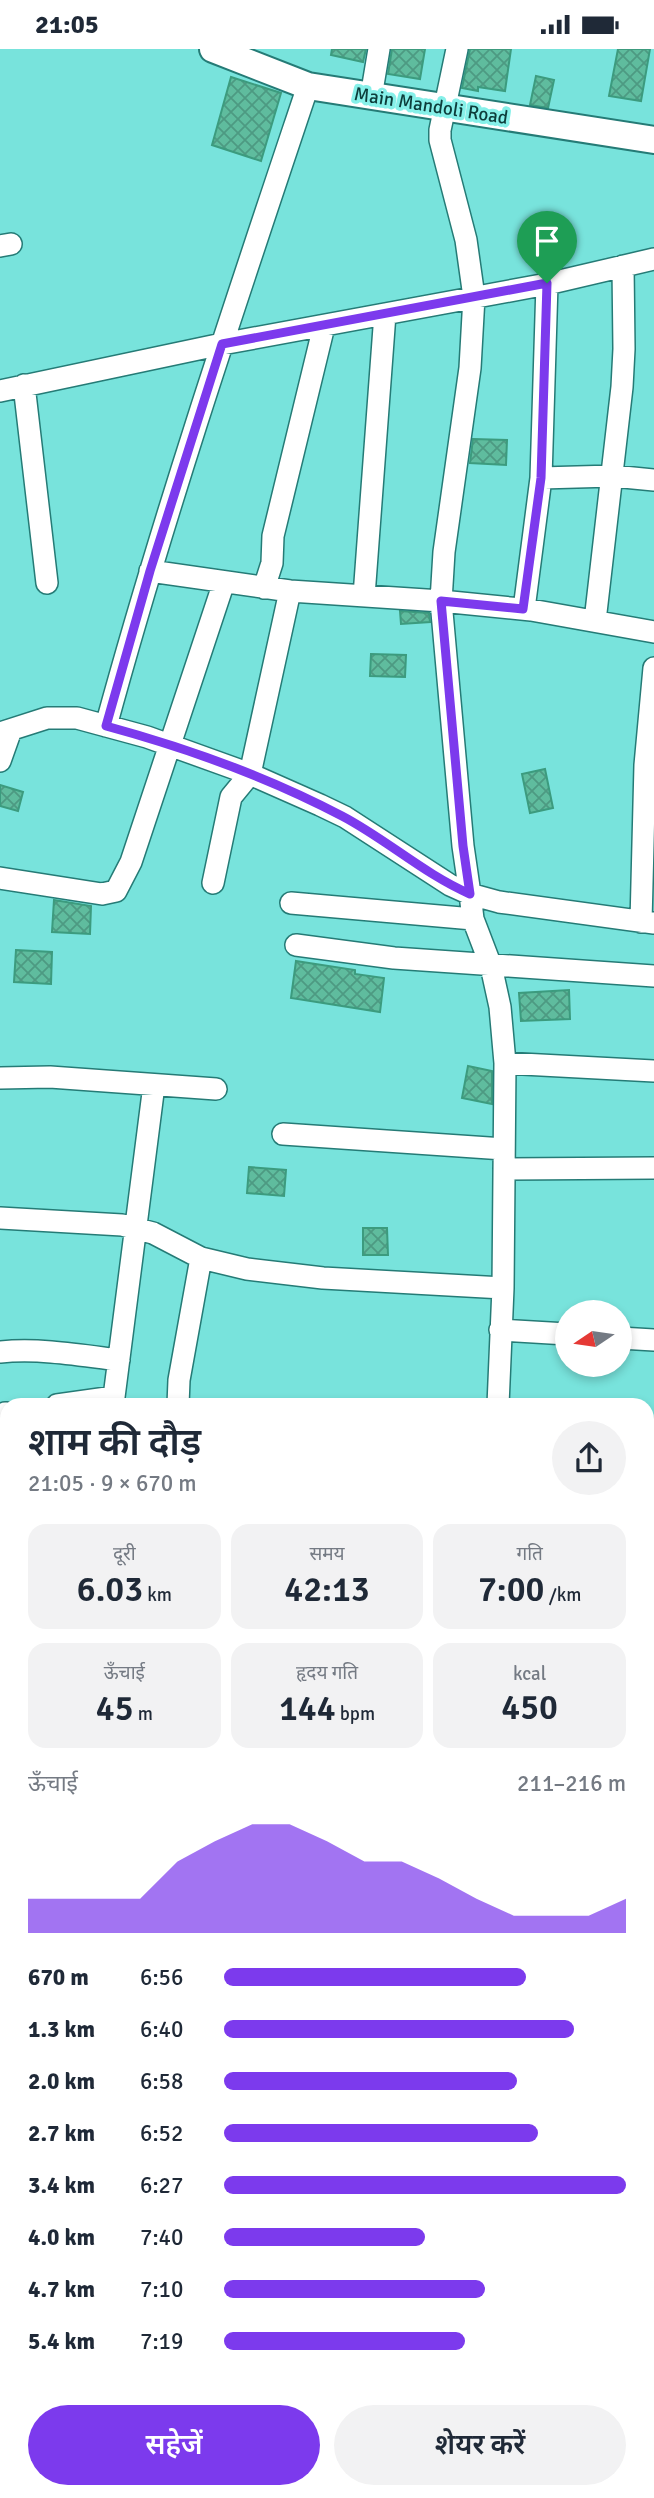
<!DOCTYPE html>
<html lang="hi">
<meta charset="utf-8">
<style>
:root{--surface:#fff;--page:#f2f2f3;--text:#1f2937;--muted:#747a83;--accent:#7c3aed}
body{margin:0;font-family:Signika,"Noto Sans Devanagari",sans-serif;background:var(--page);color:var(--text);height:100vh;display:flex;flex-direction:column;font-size:26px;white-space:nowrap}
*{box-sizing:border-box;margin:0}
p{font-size:23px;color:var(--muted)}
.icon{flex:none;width:38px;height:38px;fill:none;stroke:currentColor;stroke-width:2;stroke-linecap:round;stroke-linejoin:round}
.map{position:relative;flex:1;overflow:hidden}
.details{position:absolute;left:0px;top:1349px;width:654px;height:1101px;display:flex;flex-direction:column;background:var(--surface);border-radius:21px 21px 0 0;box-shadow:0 4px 10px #0003}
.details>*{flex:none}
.needle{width:46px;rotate:257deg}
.buttons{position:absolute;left:555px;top:1251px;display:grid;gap:14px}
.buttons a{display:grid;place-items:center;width:77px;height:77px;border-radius:50%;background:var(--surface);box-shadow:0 4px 10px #0003;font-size:35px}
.pin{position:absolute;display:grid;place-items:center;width:60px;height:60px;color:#fff;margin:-72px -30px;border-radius:50% 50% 50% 0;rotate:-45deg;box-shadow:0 0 7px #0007}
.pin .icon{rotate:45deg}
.round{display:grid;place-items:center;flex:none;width:74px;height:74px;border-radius:37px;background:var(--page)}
.summary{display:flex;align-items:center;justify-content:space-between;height:119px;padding:0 28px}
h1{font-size:38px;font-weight:600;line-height:52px}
.stats{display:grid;grid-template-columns:repeat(3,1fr);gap:10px;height:119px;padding:7px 28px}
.stats div{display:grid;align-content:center;border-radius:18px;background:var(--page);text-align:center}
.stats b{font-size:35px;font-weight:600}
.stats small{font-size:19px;font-weight:400}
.stats p{font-size:19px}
.chart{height:196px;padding:14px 28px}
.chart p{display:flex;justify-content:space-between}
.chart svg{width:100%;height:126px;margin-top:7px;fill:var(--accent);opacity:.7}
.action{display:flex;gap:14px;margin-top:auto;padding:14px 28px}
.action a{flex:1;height:80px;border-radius:42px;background:var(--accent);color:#fff;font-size:28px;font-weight:600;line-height:80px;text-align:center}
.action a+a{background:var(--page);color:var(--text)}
ul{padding:0 28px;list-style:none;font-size:23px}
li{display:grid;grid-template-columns:112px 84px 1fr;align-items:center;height:52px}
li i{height:18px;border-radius:9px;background:var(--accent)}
.status{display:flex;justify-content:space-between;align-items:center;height:49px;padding:0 35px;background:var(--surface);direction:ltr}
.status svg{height:19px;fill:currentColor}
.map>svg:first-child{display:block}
.building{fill:url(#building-cross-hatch);stroke:#3c9b7e;stroke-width:2}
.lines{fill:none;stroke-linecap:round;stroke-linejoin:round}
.minor-casing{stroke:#257b76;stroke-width:24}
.tertiary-casing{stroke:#257b76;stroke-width:30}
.minor{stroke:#fff;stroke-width:21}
.tertiary{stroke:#fff;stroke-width:26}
.rail-casing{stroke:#266460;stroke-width:8}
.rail{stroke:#86f0e9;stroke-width:5;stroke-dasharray:16;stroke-linecap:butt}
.route-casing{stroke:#fff;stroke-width:14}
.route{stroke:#7c3aed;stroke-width:9}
.labels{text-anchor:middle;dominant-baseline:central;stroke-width:7;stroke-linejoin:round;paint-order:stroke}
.street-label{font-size:19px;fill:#0d3d3b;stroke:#86f0e9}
</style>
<div class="status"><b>21:05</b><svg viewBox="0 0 49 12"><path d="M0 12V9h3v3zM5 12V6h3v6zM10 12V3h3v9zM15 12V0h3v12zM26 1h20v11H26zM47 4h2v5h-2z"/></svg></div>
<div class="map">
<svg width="654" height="2449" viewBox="0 0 654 2449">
<defs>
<pattern id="building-cross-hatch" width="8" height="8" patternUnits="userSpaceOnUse" patternTransform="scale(1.75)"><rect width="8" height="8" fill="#5fbc9e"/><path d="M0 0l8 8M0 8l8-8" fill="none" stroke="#4d9a82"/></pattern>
</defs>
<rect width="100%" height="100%" fill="#78e3dc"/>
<path class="building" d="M332 0H366L363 13 331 6Z
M392 0H425L420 30 388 25Z
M470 0H511L505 42 478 38V42L462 39Z
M618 0H650L641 52 609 47Z
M536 27 554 31 548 59 530 56Z
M231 28 281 44 261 112 212 96Z
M473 390 507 391 506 416 470 414Z
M400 562 429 564 430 573 401 575Z
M371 605 406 606 405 628 370 627Z
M545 720 553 759 530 764 522 725Z
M0 736 23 743 18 762 0 757Z
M54 851 91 857 90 885 52 883Z
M16 901 52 903 51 935 14 933Z
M296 912 355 921V925L384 929 380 963 291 949Z
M569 941 570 970 521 972 519 944Z
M468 1017 492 1022V1055L462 1049Z
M249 1118 286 1121 284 1147 247 1144Z
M363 1179H387L388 1206H363Z"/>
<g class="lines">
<defs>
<path id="minor" d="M457 0 440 81V91L466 191 474 248 470 319 444 503 441 552 463 797 470 845 473 870 491 917 500 958 505 1014 503 1239 498 1356
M371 48 379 0
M0 197 11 195
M24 336 47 534
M0 342 222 295 547 235 654 210
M541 429 613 427 654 431
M150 522 290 542 441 552 531 561 654 583
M264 539 272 514 273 487 324 277
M364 547 385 265
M524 560 541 429 547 235
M595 572 622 338 624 300 623 217
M106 677C165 461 237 249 308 37
M0 684 47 669H77L147 688 250 725 320 756 345 768 450 836 470 845 499 853 654 874
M0 712 11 681
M0 829 102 845 116 842 131 813 224 533
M213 834 231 748 250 725 290 542
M291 854 473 870
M641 873 645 716 654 619
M296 896 394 909 654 927
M505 1014 654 1022
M0 1029 50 1028 216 1040
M283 1085 504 1100
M504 1120 654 1119
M0 1169 122 1176 153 1184 201 1209 247 1220 323 1229 503 1239
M500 1281 567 1285
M620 1289 654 1291
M0 1303C39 1299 80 1306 119 1311
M57 1356 114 1348 154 1036
M178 1356 179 1331 201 1209
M5 1364H7
M648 1425 654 1426
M0 1643 7 1641
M648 1748 654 1749
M0 1818 7 1817
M0 1956 7 1955
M648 2027 654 2028
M0 2187 7 2246
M648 2195 654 2194
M652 2268 654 2296
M368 2443V2449
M516 2443V2449
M591 2443V2449
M19 2449V2443
M88 2449V2443
M164 2449V2443
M298 2449V2443
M443 2449V2443"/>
<path id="tertiary" d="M213 0 308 37 654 91"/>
</defs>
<use href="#minor" class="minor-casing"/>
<use href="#tertiary" class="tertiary-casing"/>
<use href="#minor" class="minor"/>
<use href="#tertiary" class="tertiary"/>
<defs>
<path id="rail" d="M648 1613 654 1612
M0 1740 7 1739"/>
</defs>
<use href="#rail" class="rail-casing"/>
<use href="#rail" class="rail"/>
</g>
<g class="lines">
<defs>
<path id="route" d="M547 234 541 429 523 560 441 552 463 797 470 845C424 825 386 790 342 767 268 728 187 699 106 677L150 522 222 295Z"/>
</defs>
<use href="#route" class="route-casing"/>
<use href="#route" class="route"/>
</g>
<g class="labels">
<g class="street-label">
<text transform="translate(431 57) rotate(9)">Main Mandoli Road</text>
</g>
</g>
</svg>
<div class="buttons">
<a><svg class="needle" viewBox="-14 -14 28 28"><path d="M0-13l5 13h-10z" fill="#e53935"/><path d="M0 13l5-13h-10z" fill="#747a83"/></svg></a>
</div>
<div class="pin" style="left:547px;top:234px;background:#1e9e55"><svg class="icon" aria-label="arrive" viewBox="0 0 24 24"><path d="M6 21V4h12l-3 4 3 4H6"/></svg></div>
<section class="details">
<div class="summary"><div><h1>शाम की दौड़</h1><p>21:05 · 9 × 670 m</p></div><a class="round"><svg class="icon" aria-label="share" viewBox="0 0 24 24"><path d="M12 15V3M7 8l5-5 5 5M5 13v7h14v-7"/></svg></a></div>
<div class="stats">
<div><p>दूरी</p><b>6.03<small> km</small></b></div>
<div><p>समय</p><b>42:13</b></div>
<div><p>गति</p><b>7:00<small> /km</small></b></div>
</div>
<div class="stats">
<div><p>ऊँचाई</p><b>45<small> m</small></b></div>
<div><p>हृदय गति</p><b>144<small> bpm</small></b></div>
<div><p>kcal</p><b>450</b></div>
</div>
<div class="chart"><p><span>ऊँचाई</span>211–216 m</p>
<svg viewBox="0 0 160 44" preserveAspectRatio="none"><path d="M0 44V32L10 32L20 32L30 32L40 19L50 12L60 6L70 6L80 12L90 19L100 19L110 25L120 32L130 38L140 38L150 38L160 32V44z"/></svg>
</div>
<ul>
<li><b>670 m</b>6:56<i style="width:75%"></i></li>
<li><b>1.3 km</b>6:40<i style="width:87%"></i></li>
<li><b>2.0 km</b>6:58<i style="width:73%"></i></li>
<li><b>2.7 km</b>6:52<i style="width:78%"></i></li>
<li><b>3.4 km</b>6:27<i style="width:100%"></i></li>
<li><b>4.0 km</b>7:40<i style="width:50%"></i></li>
<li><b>4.7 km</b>7:10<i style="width:65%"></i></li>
<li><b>5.4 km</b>7:19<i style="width:60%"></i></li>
</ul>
<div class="action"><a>सहेजें</a><a>शेयर करें</a></div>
</section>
</div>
